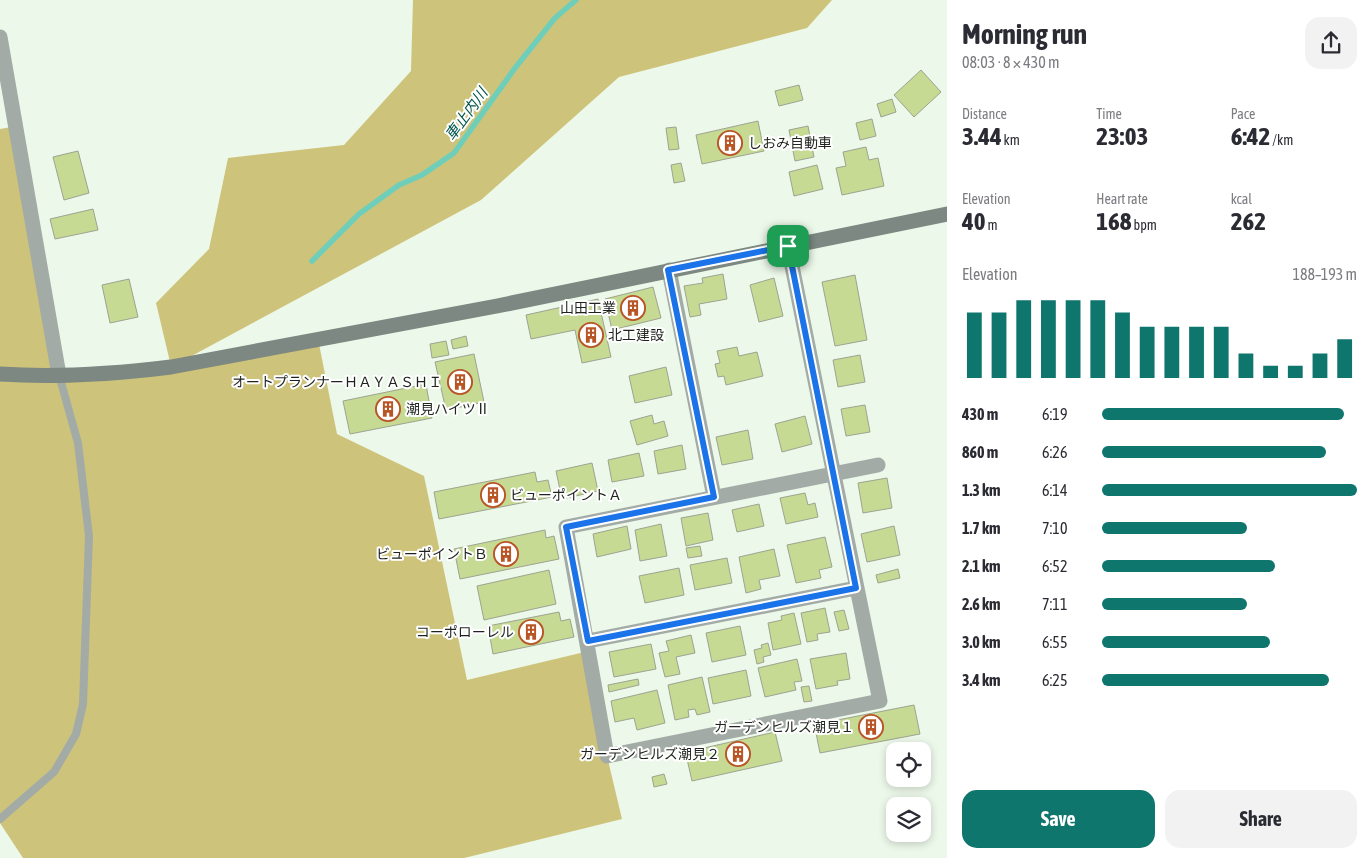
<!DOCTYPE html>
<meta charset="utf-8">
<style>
:root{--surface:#fff;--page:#f2f2f3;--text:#2b2b33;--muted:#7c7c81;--accent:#0f766e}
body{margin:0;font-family:"Asap Condensed","Noto Sans JP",sans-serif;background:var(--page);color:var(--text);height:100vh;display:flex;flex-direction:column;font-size:19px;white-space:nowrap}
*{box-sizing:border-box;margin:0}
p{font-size:16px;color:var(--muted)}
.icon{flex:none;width:28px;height:28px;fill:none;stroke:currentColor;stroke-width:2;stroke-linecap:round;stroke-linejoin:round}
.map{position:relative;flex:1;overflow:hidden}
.side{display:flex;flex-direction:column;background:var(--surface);width:425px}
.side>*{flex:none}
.buttons{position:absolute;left:886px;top:742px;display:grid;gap:10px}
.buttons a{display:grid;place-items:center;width:45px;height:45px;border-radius:10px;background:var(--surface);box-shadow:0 2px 8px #0003;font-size:25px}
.pin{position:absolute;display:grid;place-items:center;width:42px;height:42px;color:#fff;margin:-21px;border-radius:10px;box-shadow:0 2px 8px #0006}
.round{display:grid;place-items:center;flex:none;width:52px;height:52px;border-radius:15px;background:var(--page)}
.head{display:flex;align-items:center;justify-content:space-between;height:85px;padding:0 15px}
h1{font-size:28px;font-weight:700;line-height:38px}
.metrics{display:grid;grid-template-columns:repeat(3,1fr);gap:8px;height:85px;padding:5px 15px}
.metrics div{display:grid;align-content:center}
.metrics b{font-size:25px;font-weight:700}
.metrics small{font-size:14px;font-weight:400}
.metrics p{font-size:14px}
.chart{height:140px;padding:10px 15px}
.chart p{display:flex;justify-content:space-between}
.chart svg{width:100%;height:90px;margin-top:5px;stroke:var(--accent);stroke-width:6}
.action{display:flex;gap:10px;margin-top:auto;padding:10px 15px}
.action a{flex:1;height:58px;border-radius:15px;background:var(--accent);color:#fff;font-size:20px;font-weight:700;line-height:58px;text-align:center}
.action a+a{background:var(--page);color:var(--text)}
ul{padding:0 15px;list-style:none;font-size:16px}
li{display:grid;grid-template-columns:80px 60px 1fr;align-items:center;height:38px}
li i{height:12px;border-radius:6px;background:var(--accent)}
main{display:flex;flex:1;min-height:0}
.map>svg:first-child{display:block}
.forest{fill:#cec37a}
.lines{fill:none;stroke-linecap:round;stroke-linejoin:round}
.stream{stroke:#6fceba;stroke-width:5.5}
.building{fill:#c7da93;stroke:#9ea391}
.lane{stroke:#a3aba6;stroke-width:8}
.street{stroke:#a3aba6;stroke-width:15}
.secondary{stroke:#7c8881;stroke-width:15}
.route-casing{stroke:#fff;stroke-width:10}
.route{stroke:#1a73e8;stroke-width:6}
.labels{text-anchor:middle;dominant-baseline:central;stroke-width:4;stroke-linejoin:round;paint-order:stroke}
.poi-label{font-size:14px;fill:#1e231d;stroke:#fff;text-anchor:end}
.water-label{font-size:15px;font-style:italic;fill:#00564a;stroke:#fff}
</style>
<main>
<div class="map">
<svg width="947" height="858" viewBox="0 0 947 858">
<rect width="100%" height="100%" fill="#ecf8e9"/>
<path class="forest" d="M413 0H832L807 28 619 77 481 200 173 366 318 339 337 434 424 476 467 680 589 651 607 756 622 819 464 858H23L0 823V129L17 126 59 375 171 366 156 303 209 249 228 158 344 145 411 71Z"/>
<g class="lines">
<path class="stream" d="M312 261 359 214 399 185 422 175 454 153 515 68 555 18 576 0"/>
</g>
<path class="building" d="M921 70 941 92 914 117 894 95Z
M799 85 803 100 779 106 775 91Z
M892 99 896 112 881 117 877 104Z
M872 119 876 136 860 140 856 123Z
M758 121 764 151 702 164 696 135Z
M808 126 814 157 795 161 789 130Z
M676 127 679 149 669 150 666 128Z
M866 147 869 160 878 158 884 186 842 195 836 168 846 166 843 152Z
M78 151 89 193 64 200 53 157Z
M681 163 685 181 674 183 671 165Z
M817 165 823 189 794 196 789 172Z
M93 209 98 230 55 239 50 219Z
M723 274 727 299 699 304 701 315 690 317 684 286 703 283 702 278Z
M855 275 867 340 835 346 822 282Z
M774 278 783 316 759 322 750 285Z
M129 279 138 317 110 323 102 285Z
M653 287 661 318 612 330 605 299Z
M598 299 611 357 582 363 575 330 531 339 526 315Z
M466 336 468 346 453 349 451 340Z
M446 341 449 355 432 358 430 344Z
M737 347 739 356 757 352 763 376 726 385 724 376 718 377 715 364 720 363 717 351Z
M474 354 484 402 446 410 435 362Z
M860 355 865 382 838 387 833 360Z
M666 367 672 395 635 403 629 376Z
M426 384 432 418 350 434 343 401Z
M865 405 870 432 846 436 841 409Z
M652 415 654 424 664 421 668 436 637 445 630 421Z
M805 416 812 444 782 452 775 424Z
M748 430 753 459 722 465 716 437Z
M682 445 686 469 658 474 654 451Z
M639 453 644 476 612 482 608 460Z
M592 463 598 491 562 499 556 471Z
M535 472 537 482 548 480 552 497 439 519 434 492Z
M887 478 892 508 863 513 858 483Z
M805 493 808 505 815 503 818 517 786 524 780 498Z
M759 504 764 526 737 532 732 510Z
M708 513 713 540 686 546 681 518Z
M661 524 667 556 640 561 635 530Z
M627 526 631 549 597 557 593 534Z
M894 526 900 555 867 562 861 534Z
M545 530 546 538 554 536 559 559 460 579 454 549Z
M825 537 832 567 819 570 821 578 796 583 787 545Z
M700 546 702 556 688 558 686 548Z
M774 549 780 576 759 580 761 589 746 593 739 557Z
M727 558 732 583 695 590 690 565Z
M679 568 684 595 645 603 639 576Z
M898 569 900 578 878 583 876 575Z
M549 570 556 604 484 620 477 586Z
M825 608 830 632 817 634 818 640 807 642 801 613Z
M844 610 849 629 839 631 834 612Z
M559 612 561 621 570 619 574 637 493 654 488 626Z
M794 613 801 644 773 650 768 623 782 620 781 616Z
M740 626 746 655 712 662 706 633Z
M691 635 695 653 676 657 680 674 665 677 659 653 669 651 666 641Z
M768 643 771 655 763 657 764 662 757 664 754 650 762 648 761 645Z
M651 644 656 669 614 677 609 652Z
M846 653 850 679 837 681 838 685 816 689 810 659Z
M797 659 802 681 794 682 796 690 765 697 758 668Z
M746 670 751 696 713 704 708 678Z
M702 677 710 712 697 715 695 709 688 710 689 717 675 720 668 685Z
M638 679 639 685 609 692 608 685Z
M809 686 812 701 804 702 801 687Z
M657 690 665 723 637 730 634 718 615 722 611 701Z
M914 705 920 734 820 753 816 733 824 731 822 723Z
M775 732 782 761 692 781 687 759 697 757 695 750Z
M664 774 667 784 654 787 652 777Z"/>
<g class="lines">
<path class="lane" d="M0 819 54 772 76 734 83 704 89 536 78 443 59 375"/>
<path class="street" d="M0 37 59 375
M788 246C819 398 848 549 880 701L607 756 566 527C670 506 774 485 878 465
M669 270 714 497
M588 641 856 588"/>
<path class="secondary" d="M0 374C57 378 114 374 171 367L497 306 947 214"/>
</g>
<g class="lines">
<defs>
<path id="route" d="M788 246 856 588 588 641 566 527 714 497 668 270Z"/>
</defs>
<use href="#route" class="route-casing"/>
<use href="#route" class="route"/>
</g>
<defs>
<symbol id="building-ring" viewBox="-11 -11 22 22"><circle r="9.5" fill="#fff" stroke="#b95425" stroke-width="1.5"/><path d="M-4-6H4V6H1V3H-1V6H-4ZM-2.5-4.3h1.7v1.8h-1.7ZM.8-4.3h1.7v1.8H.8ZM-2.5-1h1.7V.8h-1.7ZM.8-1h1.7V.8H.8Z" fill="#b95425"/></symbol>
</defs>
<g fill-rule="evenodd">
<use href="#building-ring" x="716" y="129" width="28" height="28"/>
<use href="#building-ring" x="619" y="294" width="28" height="28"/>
<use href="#building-ring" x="577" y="321" width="28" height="28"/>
<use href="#building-ring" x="446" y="368" width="28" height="28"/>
<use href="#building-ring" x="374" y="395" width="28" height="28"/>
<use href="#building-ring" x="479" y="481" width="28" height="28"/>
<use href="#building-ring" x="492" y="540" width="28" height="28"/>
<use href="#building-ring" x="517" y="618" width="28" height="28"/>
<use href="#building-ring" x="857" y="713" width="28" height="28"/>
<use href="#building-ring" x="724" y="740" width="28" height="28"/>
</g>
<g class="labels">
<g class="poi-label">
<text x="748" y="143" text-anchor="start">しおみ自動車</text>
<text x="616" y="308">山田工業</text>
<text x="608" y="335" text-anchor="start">北工建設</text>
<text x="442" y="382">オートプランナーＨＡＹＡＳＨＩ</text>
<text x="406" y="409" text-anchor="start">潮見ハイツⅡ</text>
<text x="510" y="495" text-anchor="start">ビューポイントＡ</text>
<text x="488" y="554">ビューポイントＢ</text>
<text x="514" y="632">コーポローレル</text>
<text x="854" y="727">ガーデンヒルズ潮見１</text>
<text x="720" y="754">ガーデンヒルズ潮見２</text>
</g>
<g class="water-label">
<text transform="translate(466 114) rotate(-54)">車止内川</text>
</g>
</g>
</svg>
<div class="buttons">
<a><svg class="icon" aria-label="locate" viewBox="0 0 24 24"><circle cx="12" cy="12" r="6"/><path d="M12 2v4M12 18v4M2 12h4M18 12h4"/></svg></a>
<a><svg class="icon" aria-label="layers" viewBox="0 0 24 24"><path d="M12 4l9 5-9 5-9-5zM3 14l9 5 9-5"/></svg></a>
</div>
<div class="pin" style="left:788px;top:246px;background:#1e9e55"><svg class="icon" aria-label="arrive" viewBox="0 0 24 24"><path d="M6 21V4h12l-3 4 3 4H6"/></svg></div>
</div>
<section class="side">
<div class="head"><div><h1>Morning run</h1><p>08:03 · 8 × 430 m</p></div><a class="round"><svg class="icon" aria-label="share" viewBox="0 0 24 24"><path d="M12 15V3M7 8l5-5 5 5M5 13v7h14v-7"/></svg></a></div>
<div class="metrics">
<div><p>Distance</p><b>3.44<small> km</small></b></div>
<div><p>Time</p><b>23:03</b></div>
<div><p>Pace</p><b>6:42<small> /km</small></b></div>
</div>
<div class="metrics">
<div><p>Elevation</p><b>40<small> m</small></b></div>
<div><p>Heart rate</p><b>168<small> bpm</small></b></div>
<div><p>kcal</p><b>262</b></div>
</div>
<div class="chart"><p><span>Elevation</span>188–193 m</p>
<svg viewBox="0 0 160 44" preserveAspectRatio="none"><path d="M5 44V12M15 44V12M25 44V6M35 44V6M45 44V6M55 44V6M65 44V12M75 44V19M85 44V19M95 44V19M105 44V19M115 44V32M125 44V38M135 44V38M145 44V32M155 44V25"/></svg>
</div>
<ul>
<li><b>430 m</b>6:19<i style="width:95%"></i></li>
<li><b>860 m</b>6:26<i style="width:88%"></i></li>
<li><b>1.3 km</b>6:14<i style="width:100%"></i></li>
<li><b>1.7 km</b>7:10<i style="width:57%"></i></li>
<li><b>2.1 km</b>6:52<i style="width:68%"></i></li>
<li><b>2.6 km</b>7:11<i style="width:57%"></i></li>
<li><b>3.0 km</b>6:55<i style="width:66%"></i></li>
<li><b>3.4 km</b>6:25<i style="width:89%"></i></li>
</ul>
<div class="action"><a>Save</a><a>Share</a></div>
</section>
</main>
